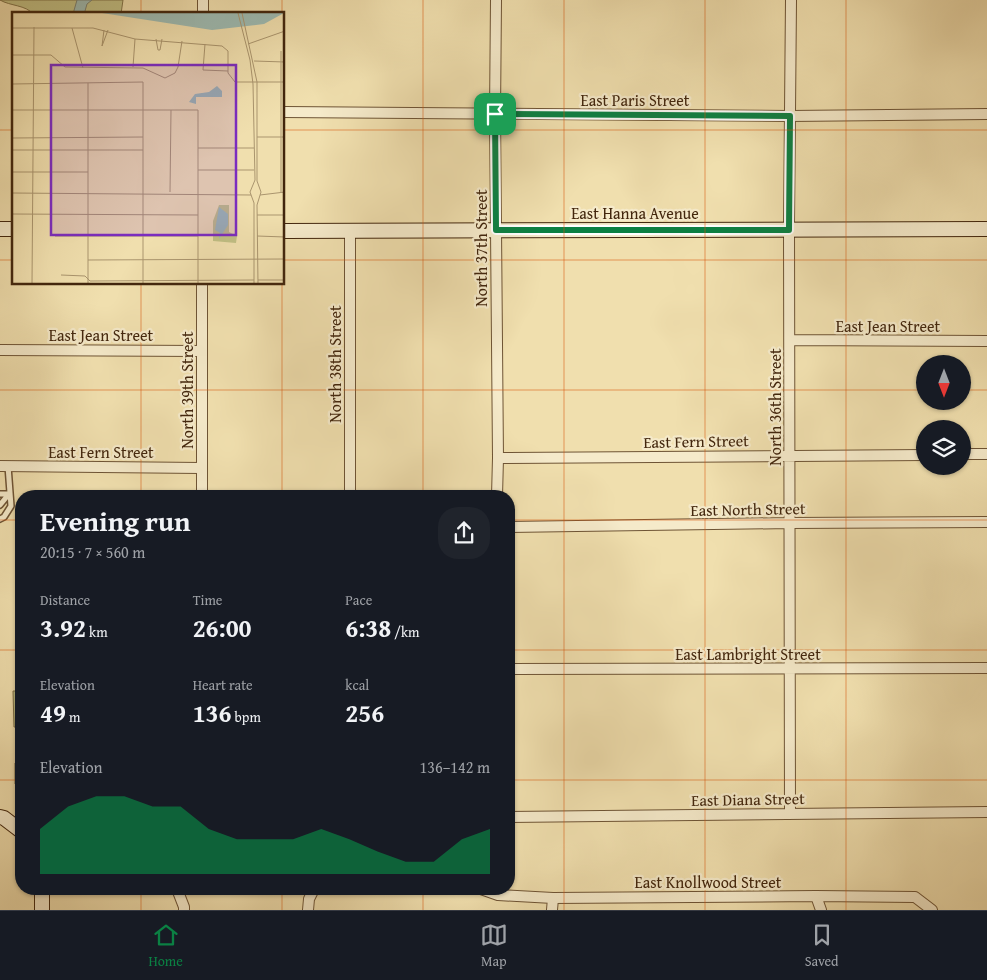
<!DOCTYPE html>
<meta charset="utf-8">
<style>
:root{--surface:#171b24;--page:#20242c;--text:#f1f3f6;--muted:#9ea1a6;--line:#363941;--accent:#0b8043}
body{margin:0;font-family:"Gentium Book Plus",serif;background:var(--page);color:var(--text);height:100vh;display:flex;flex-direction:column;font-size:19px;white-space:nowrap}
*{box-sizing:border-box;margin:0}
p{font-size:16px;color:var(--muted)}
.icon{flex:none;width:28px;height:28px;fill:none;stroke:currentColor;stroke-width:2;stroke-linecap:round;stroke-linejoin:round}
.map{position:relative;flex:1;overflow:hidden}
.details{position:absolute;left:15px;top:490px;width:500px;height:405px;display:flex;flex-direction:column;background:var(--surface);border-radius:20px;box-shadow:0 1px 4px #0004}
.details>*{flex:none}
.needle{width:32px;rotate:180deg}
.fabs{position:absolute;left:916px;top:355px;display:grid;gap:10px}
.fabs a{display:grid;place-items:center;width:55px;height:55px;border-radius:50%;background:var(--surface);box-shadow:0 1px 4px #0004;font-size:25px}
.pin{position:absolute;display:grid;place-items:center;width:42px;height:42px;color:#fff;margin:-21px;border-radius:10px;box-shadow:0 2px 8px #0006}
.round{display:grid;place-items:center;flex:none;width:52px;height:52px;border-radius:20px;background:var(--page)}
.headline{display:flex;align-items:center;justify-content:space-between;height:85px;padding:0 25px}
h1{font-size:28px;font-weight:700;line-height:38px}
.metrics{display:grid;grid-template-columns:repeat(3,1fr);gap:8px;height:85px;padding:5px 25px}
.metrics div{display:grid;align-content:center}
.metrics b{font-size:25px;font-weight:700}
.metrics small{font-size:14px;font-weight:400}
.metrics p{font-size:14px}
.chart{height:140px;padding:10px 25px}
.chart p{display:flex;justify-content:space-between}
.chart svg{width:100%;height:90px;margin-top:5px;fill:var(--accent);opacity:.7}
.tabs{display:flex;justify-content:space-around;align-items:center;height:70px;border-top:1px solid var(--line);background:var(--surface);font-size:14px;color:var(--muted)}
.tabs a{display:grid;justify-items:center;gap:2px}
.tabs .active{color:var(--accent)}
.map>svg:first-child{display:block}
.green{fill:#c1c085;stroke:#827349}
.water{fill:#9dbbb3;stroke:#797f71}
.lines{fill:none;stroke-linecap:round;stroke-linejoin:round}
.lane-casing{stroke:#6e5435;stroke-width:8}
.street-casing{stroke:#6e5435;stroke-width:12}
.secondary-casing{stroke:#42260d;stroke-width:16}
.lane{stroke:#f5eaca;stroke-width:5}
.street{stroke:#f5eaca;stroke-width:10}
.secondary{stroke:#f5eaca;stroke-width:14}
.route-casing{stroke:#fff;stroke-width:10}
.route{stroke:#0b8043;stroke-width:6}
.grid{fill:none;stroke:#d7540c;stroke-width:1;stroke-opacity:0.55}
.labels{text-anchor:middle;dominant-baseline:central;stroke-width:4.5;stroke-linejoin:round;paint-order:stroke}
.street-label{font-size:16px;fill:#42260d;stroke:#f5eaca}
.inset-road{fill:none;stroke:#aa956e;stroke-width:1}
.view{fill:#7b2cbf;fill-opacity:0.15;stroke:#7b2cbf;stroke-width:2.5}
.inset-edge{fill:none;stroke:#42260d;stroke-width:2.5}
</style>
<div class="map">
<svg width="987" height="910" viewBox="0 0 987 910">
<rect width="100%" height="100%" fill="#f0dfae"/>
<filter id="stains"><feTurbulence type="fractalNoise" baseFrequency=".004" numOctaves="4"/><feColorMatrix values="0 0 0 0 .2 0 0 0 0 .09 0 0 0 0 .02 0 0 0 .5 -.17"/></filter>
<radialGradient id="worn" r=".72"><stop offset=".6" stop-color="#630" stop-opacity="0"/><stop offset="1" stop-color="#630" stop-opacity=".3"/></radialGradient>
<path class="green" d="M0 0H123L121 14H33C26 5 10 6 0 0Z
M13 691H21V727H14Z
M15 763H21V784H15Z"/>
<path class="water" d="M77 0H92L87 4 85 11 88 14H73Z"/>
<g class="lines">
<defs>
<path id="lane" d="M0 494H10
M0 505 9 494
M0 519 4 517 11 506 8 466"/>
<path id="street" d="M496 0 495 114 498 458 497 496
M203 14V0
M284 112 790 116 987 114
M790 340 987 341
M0 350 202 351
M962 454H987
M498 458 925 455
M0 466 201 468
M202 496V284
M350 496V232
M509 527 789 523 987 522
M509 669 987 668
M790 814 789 223 791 0
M509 817 987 812
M177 889 184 907V910
M481 889 498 895 553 898 816 896 915 897 932 910
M816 896 821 910
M308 910 309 899 314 889
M552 910 553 898"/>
<path id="secondary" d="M0 229H14
M284 231 987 229
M0 817 4 818 21 831
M42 910V889"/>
</defs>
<use href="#lane" class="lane-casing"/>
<use href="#street" class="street-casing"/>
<use href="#secondary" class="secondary-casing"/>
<use href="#lane" class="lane"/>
<use href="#street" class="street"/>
<use href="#secondary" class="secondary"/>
</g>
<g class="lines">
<defs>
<path id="route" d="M495 114 790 116 789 230H496Z"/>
</defs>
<use href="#route" class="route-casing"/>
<use href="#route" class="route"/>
</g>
<path class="grid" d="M141 0V14M282 0V14M423 0V496M564 0V910M705 0V910M846 0V910M0 130H14M284 130H987M0 260H14M284 260H987M141 284V496M282 284V496M0 390H925M962 390H987M0 520H21M509 520H987M0 650H21M509 650H987M0 780H21M509 780H987M141 889V910M282 889V910M423 889V910"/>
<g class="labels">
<g class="street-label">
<text x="635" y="100">East Paris Street</text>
<text x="635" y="213">East Hanna Avenue</text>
<text transform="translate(481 248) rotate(-90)">North 37th Street</text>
<text x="888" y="326">East Jean Street</text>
<text x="101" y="335">East Jean Street</text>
<text transform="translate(335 364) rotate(-90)">North 38th Street</text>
<text transform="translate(187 390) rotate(-90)">North 39th Street</text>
<text transform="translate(775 407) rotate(-90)">North 36th Street</text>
<text transform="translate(696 441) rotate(-1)">East Fern Street</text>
<text x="101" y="452">East Fern Street</text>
<text transform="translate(748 509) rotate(-1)">East North Street</text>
<text x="748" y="654">East Lambright Street</text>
<text transform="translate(748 799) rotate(-1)">East Diana Street</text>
<text x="708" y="882">East Knollwood Street</text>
</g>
</g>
<g transform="translate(12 12)">
<rect width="272" height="272" fill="#f0dfae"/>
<path d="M207 193H217V220L225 224 224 231 201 229V209Z" fill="#c1c085"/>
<path d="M90 1H272L252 12 200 18ZM205 74 210 79V85H184V92L177 90 183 82 197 80ZM207 195 216 202V213L207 227 208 221 203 218Z" fill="#9dbbb3"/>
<path class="inset-road" d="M226 1 238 48 241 72 243 168 238 180 242 191V272M230 1 245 70V169L249 180 245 193 246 272M0 16H81L123 27 210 34 216 39V61L223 70H273M60 16 71 56M92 18 90 34 96 18M144 27 146 38H148L150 27M193 32 191 58 216 59M236 32 273 19M0 43H39L53 55 131 56 153 66 163 61 166 55 170 29M242 49 273 50M121 55 123 27M0 72 131 70V272M0 98H186V272M245 125H273M0 126 131 125M186 136H242M0 138H131M186 158H242M0 160H76M158 180 159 98M269 180V39M0 181 239 183M248 183 273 180M0 202 186 203M245 203H273M43 224H186M245 224 273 225M76 248 273 247M49 263 73 264 78 269 242 268M246 268H273M20 272 22 15M76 272V71"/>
<path class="view" d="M39 53H224V223H39Z"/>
<rect width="272" height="272" class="inset-edge"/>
</g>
<rect width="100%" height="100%" filter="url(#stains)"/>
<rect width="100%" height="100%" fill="url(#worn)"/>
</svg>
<div class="fabs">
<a><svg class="needle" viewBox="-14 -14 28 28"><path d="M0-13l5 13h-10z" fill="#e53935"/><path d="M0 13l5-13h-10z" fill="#9ea1a6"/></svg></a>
<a><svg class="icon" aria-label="layers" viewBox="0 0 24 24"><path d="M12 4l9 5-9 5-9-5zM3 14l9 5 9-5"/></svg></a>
</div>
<div class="pin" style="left:495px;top:114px;background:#1e9e55"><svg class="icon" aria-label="arrive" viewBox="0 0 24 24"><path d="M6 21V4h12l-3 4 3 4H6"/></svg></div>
<section class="details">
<div class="headline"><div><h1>Evening run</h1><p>20:15 · 7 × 560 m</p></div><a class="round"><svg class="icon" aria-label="share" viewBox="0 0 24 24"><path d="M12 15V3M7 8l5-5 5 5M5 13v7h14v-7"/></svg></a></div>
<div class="metrics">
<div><p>Distance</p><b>3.92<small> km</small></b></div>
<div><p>Time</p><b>26:00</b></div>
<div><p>Pace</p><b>6:38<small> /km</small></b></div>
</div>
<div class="metrics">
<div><p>Elevation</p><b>49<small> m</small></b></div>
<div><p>Heart rate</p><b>136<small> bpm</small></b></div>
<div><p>kcal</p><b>256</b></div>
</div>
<div class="chart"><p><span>Elevation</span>136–142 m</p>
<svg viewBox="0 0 160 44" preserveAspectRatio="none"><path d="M0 44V22L10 11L20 6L30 6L40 11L50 11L60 22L70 27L80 27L90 27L100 22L110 27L120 33L130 38L140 38L150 27L160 22V44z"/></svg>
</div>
</section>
</div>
<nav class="tabs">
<a class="active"><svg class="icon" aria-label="home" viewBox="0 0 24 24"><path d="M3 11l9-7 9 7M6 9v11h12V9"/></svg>Home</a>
<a><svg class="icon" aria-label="map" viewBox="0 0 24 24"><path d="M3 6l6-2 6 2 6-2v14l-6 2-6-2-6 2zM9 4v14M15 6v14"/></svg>Map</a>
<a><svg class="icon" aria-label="saved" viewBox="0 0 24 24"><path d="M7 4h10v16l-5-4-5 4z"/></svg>Saved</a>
</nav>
